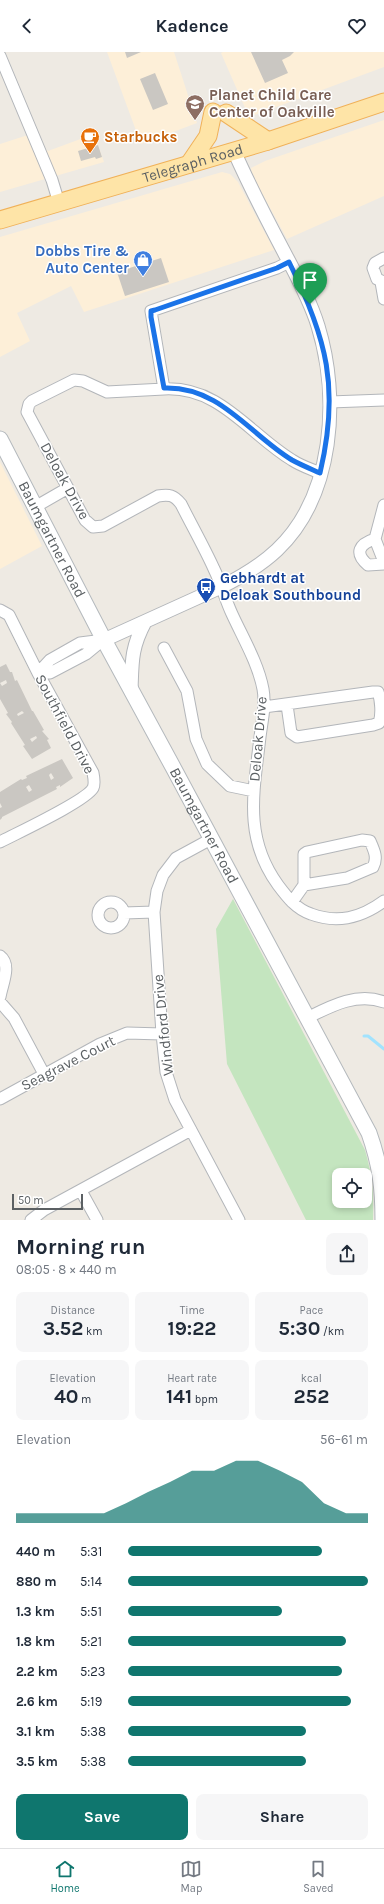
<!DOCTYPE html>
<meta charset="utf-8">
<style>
:root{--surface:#fff;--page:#f6f6f7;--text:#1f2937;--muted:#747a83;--line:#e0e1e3;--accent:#0f766e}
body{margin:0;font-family:Karla,sans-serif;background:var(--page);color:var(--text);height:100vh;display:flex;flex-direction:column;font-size:15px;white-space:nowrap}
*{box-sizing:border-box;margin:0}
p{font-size:13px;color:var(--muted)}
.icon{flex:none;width:22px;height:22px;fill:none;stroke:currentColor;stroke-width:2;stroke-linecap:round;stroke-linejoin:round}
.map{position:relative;height:1168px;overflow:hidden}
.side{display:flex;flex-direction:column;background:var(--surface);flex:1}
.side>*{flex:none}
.tools{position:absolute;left:332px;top:1116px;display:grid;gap:8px}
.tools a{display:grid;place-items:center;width:40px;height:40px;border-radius:8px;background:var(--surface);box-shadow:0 2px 6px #0003;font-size:20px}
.scale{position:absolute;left:12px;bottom:10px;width:71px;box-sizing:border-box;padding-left:4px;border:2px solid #5b6063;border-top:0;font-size:11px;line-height:14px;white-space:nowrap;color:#5b6063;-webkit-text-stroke:3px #fff;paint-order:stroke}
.pin{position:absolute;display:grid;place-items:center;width:34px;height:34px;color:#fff;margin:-41px -17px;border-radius:50% 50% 50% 0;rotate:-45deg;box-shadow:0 0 4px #0007}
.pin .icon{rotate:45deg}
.round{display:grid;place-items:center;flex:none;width:42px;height:42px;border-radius:8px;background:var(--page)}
.overview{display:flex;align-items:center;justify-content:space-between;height:68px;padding:0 16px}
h1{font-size:22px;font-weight:700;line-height:30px}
.figures{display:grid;grid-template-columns:repeat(3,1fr);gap:6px;height:68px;padding:4px 16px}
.figures div{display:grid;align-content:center;border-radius:8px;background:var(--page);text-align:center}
.figures b{font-size:20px;font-weight:700}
.figures small{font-size:11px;font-weight:400}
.figures p{font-size:11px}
.chart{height:112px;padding:8px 16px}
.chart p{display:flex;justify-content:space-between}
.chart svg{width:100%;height:72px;margin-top:4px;fill:var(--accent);opacity:.7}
.button{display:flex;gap:8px;margin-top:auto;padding:8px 16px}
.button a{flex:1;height:46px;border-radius:8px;background:var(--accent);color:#fff;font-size:16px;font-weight:700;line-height:46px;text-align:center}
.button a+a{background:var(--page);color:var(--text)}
ul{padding:0 16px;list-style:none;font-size:13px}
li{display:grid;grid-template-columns:64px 48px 1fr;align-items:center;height:30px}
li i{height:10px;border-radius:5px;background:var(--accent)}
header{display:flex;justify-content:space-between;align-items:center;height:52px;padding:0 16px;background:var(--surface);font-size:18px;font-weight:700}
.tab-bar{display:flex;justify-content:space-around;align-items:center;height:56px;border-top:1px solid var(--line);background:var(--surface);font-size:11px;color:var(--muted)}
.tab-bar a{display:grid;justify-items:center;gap:2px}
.tab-bar .selected{color:var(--accent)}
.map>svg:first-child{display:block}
.commercial{fill:#fdefd8}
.green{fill:#c4e5bf;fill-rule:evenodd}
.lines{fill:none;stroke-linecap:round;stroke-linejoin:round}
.stream{stroke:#a2e3fe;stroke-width:3}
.building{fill:#cac7c2;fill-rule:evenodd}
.minor-casing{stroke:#b3b6ba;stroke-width:13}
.tertiary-casing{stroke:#b3b6ba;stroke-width:15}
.secondary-casing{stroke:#b4b9bd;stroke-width:17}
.primary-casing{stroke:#f0b159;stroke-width:19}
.minor{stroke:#fff;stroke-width:11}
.tertiary{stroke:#fff;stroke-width:13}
.secondary{stroke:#fff;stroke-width:15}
.primary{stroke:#fee4a7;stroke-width:17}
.route-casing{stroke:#fff;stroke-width:8}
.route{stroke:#1a73e8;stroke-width:5}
.labels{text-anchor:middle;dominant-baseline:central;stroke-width:3;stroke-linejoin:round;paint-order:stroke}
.education-label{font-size:15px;font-weight:bold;fill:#785e54;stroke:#fff;text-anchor:start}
.food-label{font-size:15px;font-weight:bold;fill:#c56008;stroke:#fff;text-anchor:start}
.street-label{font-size:15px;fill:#5b6063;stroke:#fff}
.shop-label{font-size:15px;font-weight:bold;fill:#366cbe;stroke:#fff;text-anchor:end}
.transit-label{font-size:15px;font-weight:bold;fill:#164399;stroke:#fff;text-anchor:start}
</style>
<header><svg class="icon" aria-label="back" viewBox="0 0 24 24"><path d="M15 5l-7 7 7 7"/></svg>Kadence<svg class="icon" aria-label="heart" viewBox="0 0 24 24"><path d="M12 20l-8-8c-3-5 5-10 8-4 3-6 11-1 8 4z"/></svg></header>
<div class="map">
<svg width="384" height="1168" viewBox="0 0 384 1168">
<rect width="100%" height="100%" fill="#eeeae3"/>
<path class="commercial" d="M107 0H174L197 71 141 92Z
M223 0H384V15L249 65 221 1Z
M384 68V144L287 187 252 123 251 116 265 109Z
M94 82 104 110 0 140V92L28 83 48 99Z
M222 120 230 122 238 130 274 198 84 260 71 234 17 261 30 289 0 305V185Z
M0 410 42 494 0 517Z"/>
<path class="green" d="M233 847 365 1098C372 1122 374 1143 373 1168H306L227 1012 216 877ZM339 1123H365V1149H339Z"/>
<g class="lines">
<path class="stream" d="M364 984H368L384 997"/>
</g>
<path class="building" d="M125 0H141L127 6Z
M251 0H294L290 4 282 8 288 21 265 31Z
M155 21 168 52 153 58 140 27Z
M98 93 102 105 96 107 95 105 81 109 78 99Z
M161 206 169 230 125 244 117 220Z
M6 612 10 620H12L15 629 17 628 32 659H33L44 678 42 679 49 687 47 688 51 696 32 707 23 694 25 693 11 671 12 670 6 662 8 661 0 647V615ZM6 628 7 631 2 634 0 631ZM22 659 24 661 18 664 17 662ZM36 684 37 686 32 690 30 687Z
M62 707 73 726 60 735V733L56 735 57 737 2 765V766L0 768V756L2 755 0 751V740L21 727 22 728 27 726 26 724ZM51 721 54 726 51 728 49 723ZM29 733 32 738 29 740 26 735Z"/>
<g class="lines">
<defs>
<path id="minor" d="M0 4 52 128 59 151
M384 206 375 211 373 216 377 227 384 230
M289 210 277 216 151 259 164 337 107 340 83 329 74 328 32 349 29 352 27 360 85 468 93 475 103 474 158 444C169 442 174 443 181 452 192 474 204 495 214 517 221 531 225 547 232 562 243 586 258 611 263 637 266 653 262 669 260 685 254 739 243 785 278 833 287 845 296 857 311 862 338 872 361 866 384 849
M381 230 384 247
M164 337C220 334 249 382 292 408 301 414 311 417 320 421
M330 350 384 348
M384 453 375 487 384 510
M35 455 68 436
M375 487C359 492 354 501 368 513L384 512
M0 558 9 563 38 621 93 721C94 726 95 732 93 736 86 749 17 781 0 790
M164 596 187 639 196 687 207 712 230 734 254 739
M38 621 50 608 80 591 104 588
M38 621H50L86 602 103 588
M264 655 373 640H378C381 648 382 663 379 671L373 673 297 685 291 681 287 653
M211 787 176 806 163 823 157 839 154 860 162 982 166 1020 175 1048 239 1168
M292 850 304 833 347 826 373 815C378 806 374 798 370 789L362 788 307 800 304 802V833
M98 863a13 13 0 1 1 26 0a13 13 0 1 1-26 0Z
M124 861 154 860
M0 904C12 913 2 932 0 945
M0 950 14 966 44 1022
M307 966C331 954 357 940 384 950
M0 1047 100 992 127 981 162 982
M81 1139 97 1168
M31 1168 44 1158 191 1078"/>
<path id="tertiary" d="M104 588 221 535C241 525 260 514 277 498 334 444 340 346 318 274 310 248 296 223 284 200 266 166 249 133 234 99
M131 639C132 610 131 596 145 570"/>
<g id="secondary">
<path id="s1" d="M0 387 104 588 174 717 369 1081C380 1112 383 1136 383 1168"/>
</g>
<g id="primary">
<path d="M226 61 268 89"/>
<path d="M189 112 208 84 213 60"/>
<path id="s2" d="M0 168 268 89 384 50"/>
</g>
</defs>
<use href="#minor" class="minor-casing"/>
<use href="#tertiary" class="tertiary-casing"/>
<use href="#secondary" class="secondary-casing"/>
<use href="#primary" class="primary-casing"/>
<use href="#minor" class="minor"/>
<use href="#tertiary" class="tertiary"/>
<use href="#secondary" class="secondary"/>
<use href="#primary" class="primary"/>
</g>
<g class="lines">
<defs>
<path id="route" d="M289 210C327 286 340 337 320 421 311 417 301 413 292 408 249 382 220 334 164 336L151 265V259L155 258 277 216Z"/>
</defs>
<use href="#route" class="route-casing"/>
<use href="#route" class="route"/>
</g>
<defs>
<symbol id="school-pin" viewBox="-11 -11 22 30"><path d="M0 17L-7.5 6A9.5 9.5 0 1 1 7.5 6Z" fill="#8d6e63" stroke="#fff"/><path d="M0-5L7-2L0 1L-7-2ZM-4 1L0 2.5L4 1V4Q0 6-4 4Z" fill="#fff"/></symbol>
<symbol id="cafe-pin" viewBox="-11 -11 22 30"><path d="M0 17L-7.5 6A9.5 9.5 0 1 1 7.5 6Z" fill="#e8710a" stroke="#fff"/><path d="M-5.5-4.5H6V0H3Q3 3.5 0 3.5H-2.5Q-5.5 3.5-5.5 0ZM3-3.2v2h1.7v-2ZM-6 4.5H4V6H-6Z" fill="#fff"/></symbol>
<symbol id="shop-pin" viewBox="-11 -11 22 30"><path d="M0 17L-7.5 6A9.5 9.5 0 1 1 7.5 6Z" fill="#3f7fe0" stroke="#fff"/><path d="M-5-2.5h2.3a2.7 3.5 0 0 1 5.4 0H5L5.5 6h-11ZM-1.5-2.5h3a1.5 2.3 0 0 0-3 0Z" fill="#fff"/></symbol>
<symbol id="bus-pin" viewBox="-11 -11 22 30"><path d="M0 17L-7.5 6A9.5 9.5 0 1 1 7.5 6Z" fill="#1a4fb4" stroke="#fff"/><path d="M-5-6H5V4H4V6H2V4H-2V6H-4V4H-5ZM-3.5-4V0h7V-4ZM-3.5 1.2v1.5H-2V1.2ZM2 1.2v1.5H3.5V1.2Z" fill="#fff"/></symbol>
</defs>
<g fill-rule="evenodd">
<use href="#school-pin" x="184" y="41" width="22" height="30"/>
<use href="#cafe-pin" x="79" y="74" width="22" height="30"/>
<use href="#shop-pin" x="132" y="197" width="22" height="30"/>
<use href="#bus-pin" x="195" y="524" width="22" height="30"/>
</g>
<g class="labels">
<g class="education-label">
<text x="209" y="43">Planet Child Care<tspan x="209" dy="17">Center of Oakville</tspan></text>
</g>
<g class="food-label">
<text x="104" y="85">Starbucks</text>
</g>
<g class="street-label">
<text stroke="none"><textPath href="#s2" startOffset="201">Telegraph Road</textPath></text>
<text transform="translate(65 429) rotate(61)">Deloak Drive</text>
<text stroke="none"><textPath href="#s1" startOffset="113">Baumgartner Road</textPath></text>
<text transform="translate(65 672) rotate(62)">Southfield Drive</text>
<text transform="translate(258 687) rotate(-85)">Deloak Drive</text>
<text stroke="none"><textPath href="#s1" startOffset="437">Baumgartner Road</textPath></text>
<text transform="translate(163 973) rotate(-96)">Windford Drive</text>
<text transform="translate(68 1011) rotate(-27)">Seagrave Court</text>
</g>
<g class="shop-label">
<text x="129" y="199">Dobbs Tire &amp;<tspan x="129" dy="17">Auto Center</tspan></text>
</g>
<g class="transit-label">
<text x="220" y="526">Gebhardt at<tspan x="220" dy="17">Deloak Southbound</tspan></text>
</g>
</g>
</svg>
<div class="tools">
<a><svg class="icon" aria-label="locate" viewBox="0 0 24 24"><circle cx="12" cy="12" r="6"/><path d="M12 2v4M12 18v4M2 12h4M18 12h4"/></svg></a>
</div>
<div class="scale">50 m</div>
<div class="pin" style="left:310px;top:252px;background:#1e9e55"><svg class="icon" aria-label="arrive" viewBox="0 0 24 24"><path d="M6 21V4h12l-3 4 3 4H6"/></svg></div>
</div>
<section class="side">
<div class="overview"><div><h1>Morning run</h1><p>08:05 · 8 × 440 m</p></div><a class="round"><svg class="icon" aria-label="share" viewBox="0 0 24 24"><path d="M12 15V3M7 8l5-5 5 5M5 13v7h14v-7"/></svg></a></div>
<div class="figures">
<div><p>Distance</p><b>3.52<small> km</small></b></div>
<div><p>Time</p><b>19:22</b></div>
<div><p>Pace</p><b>5:30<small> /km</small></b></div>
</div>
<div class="figures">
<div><p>Elevation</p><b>40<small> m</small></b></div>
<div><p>Heart rate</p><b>141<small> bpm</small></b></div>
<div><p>kcal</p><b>252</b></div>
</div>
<div class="chart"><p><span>Elevation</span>56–61 m</p>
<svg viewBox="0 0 160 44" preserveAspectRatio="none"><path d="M0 44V38L10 38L20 38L30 38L40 38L50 32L60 25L70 19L80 12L90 12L100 6L110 6L120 12L130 19L140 32L150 38L160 38V44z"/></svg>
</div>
<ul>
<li><b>440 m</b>5:31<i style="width:81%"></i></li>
<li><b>880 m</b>5:14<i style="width:100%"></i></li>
<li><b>1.3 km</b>5:51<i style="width:64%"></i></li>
<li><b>1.8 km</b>5:21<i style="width:91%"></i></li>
<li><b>2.2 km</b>5:23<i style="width:89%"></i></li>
<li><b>2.6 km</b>5:19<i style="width:93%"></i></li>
<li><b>3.1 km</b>5:38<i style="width:74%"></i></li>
<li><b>3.5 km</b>5:38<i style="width:74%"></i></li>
</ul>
<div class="button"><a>Save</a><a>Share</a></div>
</section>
<nav class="tab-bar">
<a class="selected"><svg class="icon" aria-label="home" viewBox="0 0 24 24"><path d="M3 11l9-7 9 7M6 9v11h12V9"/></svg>Home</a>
<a><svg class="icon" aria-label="map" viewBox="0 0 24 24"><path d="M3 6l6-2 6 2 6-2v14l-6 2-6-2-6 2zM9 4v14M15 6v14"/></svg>Map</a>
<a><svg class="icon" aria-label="saved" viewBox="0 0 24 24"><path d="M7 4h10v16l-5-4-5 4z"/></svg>Saved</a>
</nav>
